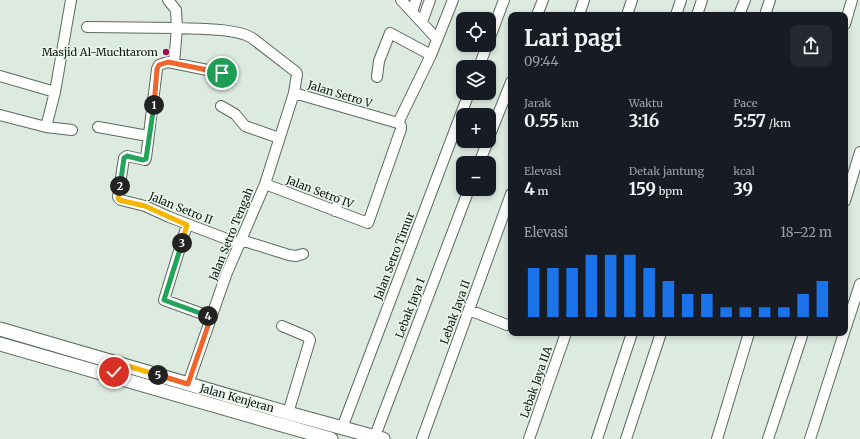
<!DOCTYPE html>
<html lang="id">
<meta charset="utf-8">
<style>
:root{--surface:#171b24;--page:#242831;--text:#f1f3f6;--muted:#9ea1a6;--accent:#1a73e8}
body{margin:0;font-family:Merriweather,serif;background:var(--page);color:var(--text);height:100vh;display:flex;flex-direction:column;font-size:15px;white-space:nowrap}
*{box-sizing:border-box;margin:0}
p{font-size:13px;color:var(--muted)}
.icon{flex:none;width:22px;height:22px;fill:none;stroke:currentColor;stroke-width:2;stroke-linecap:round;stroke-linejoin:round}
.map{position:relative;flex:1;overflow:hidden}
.side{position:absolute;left:508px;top:12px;width:340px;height:324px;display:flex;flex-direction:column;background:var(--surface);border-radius:8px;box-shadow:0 2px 6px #0003}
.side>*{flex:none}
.buttons{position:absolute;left:456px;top:12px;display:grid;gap:8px}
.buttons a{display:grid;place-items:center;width:40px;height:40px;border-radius:8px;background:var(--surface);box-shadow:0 2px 6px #0003;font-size:20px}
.pin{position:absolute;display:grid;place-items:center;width:34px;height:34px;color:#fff;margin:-17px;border:2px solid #fff;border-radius:50%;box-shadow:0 1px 4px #0007}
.km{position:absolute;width:20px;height:20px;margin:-10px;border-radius:50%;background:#222;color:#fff;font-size:11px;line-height:20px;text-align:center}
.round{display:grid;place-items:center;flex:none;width:42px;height:42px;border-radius:8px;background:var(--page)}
.overview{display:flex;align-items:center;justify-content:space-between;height:68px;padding:0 16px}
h1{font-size:22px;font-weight:700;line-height:30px}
.metrics{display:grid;grid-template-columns:repeat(3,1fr);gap:6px;height:68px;padding:4px 16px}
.metrics div{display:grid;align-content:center}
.metrics b{font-size:17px;font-weight:700}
.metrics small{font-size:11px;font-weight:400}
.metrics p{font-size:11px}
.chart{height:112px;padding:8px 16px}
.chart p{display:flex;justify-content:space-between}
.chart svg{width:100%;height:72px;margin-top:4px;stroke:var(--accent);stroke-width:6}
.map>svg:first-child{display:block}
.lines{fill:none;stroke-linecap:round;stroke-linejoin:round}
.minor-casing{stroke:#5d6960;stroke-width:12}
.major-casing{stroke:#5d6960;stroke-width:15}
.minor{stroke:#fff;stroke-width:10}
.major{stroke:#fff;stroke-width:13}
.split-1-casing{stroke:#fff;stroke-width:8}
.split-2-casing{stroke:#fff;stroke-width:8}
.split-3-casing{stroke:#fff;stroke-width:8}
.split-4-casing{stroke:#fff;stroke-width:8}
.split-5-casing{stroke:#fff;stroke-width:8}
.split-6-casing{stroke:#fff;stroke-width:8}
.split-1{stroke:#f0652b;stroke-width:5}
.split-2{stroke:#22a559;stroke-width:5}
.split-3{stroke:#f5b400;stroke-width:5}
.split-4{stroke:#22a559;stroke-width:5}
.split-5{stroke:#f0652b;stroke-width:5}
.split-6{stroke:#f5b400;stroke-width:5}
.poi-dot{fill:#a00a4f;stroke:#eaf7ed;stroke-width:1.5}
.labels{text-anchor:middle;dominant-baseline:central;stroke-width:3;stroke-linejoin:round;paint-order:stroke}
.poi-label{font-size:11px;fill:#121713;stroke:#eaf7ed;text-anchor:end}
.street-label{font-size:11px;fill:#121713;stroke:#eaf7ed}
</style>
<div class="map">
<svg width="860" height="439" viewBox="0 0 860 439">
<rect width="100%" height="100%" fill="#ddeae0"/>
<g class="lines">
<defs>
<path id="minor" d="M168 0 176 10 177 28C197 29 236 28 252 38L296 72 297 74 294 93 265 184 226 275 188 384
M401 0 437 39
M412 12 416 0
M537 15 543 0
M579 15 584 0
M627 15 632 0
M676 15 681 0
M697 15 702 0
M739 15 745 0
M765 15 770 0
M422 22 430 0
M845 24 852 0
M87 27 177 28 174 63
M489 40 504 0
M479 67 487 45
M222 73 168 62 159 65 157 69 146 158 145 160 127 156 124 158 118 197 121 200 145 206 169 217 240 244
M0 76 55 92
M377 77 379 61 390 33 431 55
M294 93 398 123
M221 106 235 114 245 126 279 138
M0 115 46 127 72 130
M398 123 431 55 453 0
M46 127 55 92 71 0
M98 127 148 136
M489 137 511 82
M479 163 488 141
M265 184 368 223 401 129V126L398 123
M845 201 860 152
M335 211 339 201
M187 225 164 300 211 317
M241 240 289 255 296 256 303 254
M469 310 507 325 511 324
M282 326 308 337 310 340 288 413
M845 330 860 284
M342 428 469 93
M375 436 469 189
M422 439 511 194
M529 439 566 333
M597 439 632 333
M626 439 661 333
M717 439 749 333
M768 439 803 333
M810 439 844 333"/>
<path id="major" d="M0 329 288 413 383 439
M0 344 331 439"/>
</defs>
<use href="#minor" class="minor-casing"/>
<use href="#major" class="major-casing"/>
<use href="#minor" class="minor"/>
<use href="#major" class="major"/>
</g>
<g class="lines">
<defs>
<path id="split-1" d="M154 105 157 69 159 65 168 62 222 73"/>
<path id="split-2" d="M120 186 124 158 127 156 143 160 146 159 154 105"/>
<path id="split-3" d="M120 186 118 198 119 200 145 206 187 225 182 243"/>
<path id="split-4" d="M182 243 164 300 208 316"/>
<path id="split-5" d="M158 375 188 384 211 317 208 316"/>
<path id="split-6" d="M114 372 115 366 114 362 158 375"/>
</defs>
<use href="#split-1" class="split-1-casing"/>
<use href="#split-2" class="split-2-casing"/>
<use href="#split-3" class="split-3-casing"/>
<use href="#split-4" class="split-4-casing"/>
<use href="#split-5" class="split-5-casing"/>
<use href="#split-6" class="split-6-casing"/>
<use href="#split-1" class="split-1"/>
<use href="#split-2" class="split-2"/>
<use href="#split-3" class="split-3"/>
<use href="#split-4" class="split-4"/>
<use href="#split-5" class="split-5"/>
<use href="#split-6" class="split-6"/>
</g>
<circle class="poi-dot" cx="166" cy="52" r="4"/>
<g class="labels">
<g class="poi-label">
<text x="158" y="52">Masjid Al-Muchtarom</text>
</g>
<g class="street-label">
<text transform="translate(340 94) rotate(17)">Jalan Setro V</text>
<text transform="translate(320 192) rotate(21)">Jalan Setro IV</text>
<text transform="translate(181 208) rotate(22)">Jalan Setro II</text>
<text transform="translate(231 234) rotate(-68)">Jalan Setro Tengah</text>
<text transform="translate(394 256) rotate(-69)">Jalan Setro Timur</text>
<text transform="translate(410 308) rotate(-69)">Lebak Jaya I</text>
<text transform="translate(455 312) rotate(-70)">Lebak Jaya II</text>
<text transform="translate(536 382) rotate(-71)">Lebak Jaya IIA</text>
<text transform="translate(237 398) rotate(16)">Jalan Kenjeran</text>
</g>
</g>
</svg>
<div class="buttons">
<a><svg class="icon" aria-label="locate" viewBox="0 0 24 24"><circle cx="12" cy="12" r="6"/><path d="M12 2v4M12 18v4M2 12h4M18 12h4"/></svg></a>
<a><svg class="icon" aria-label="layers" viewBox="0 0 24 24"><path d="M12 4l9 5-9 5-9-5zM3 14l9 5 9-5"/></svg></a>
<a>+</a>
<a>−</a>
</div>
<div class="pin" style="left:222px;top:73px;background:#1e9e55"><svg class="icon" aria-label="arrive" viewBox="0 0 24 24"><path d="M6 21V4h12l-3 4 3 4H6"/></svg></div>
<div class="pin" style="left:114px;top:372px;background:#d93025"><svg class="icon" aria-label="check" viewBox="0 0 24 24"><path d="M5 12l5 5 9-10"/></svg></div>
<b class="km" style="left:154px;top:105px">1</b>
<b class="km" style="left:120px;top:186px">2</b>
<b class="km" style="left:182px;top:243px">3</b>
<b class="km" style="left:208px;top:316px">4</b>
<b class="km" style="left:158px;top:375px">5</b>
<section class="side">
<div class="overview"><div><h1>Lari pagi</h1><p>09:44</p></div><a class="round"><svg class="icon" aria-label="share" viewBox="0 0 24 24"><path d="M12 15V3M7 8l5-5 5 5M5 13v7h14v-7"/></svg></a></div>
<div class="metrics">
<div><p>Jarak</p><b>0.55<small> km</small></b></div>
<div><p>Waktu</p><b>3:16</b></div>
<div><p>Pace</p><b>5:57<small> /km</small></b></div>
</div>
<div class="metrics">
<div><p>Elevasi</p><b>4<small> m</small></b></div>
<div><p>Detak jantung</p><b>159<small> bpm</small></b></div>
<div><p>kcal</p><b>39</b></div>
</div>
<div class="chart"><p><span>Elevasi</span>18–22 m</p>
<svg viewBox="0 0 160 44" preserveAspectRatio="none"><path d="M5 44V14M15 44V14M25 44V14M35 44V6M45 44V6M55 44V6M65 44V14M75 44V22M85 44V30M95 44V30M105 44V38M115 44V38M125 44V38M135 44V38M145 44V30M155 44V22"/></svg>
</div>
</section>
</div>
